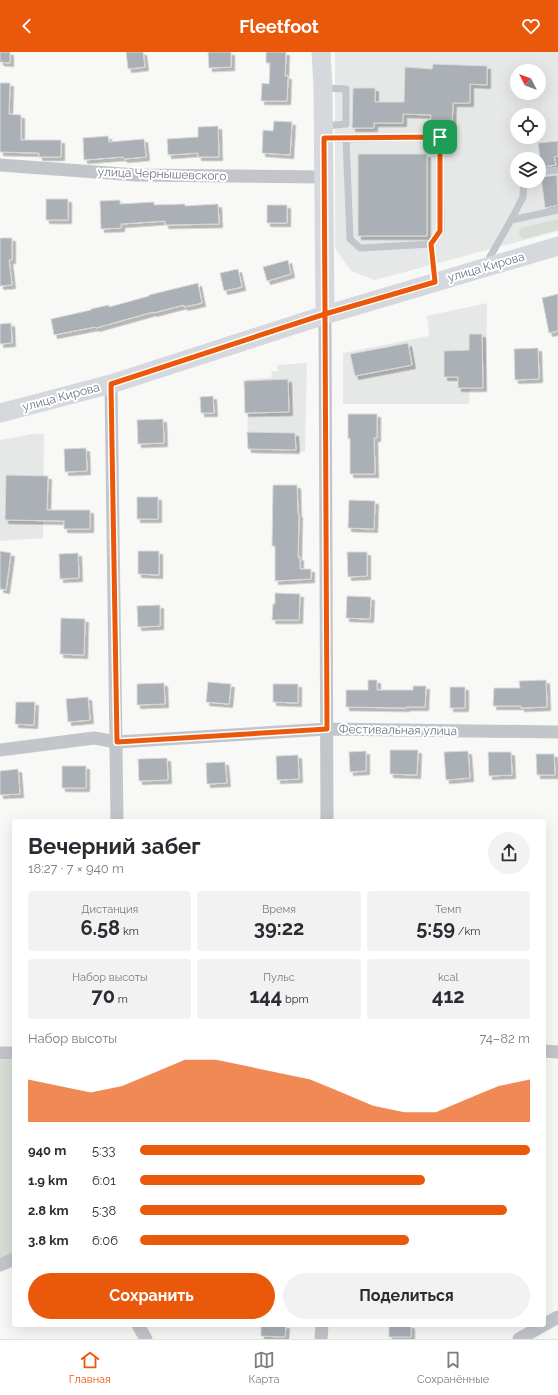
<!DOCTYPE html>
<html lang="ru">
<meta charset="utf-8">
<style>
:root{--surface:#fff;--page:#f2f2f3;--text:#2b2b33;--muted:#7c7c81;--line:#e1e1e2;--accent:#ea580c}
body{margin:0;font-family:Raleway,sans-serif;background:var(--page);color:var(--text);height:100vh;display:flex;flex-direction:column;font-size:15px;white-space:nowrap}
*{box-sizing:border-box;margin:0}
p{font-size:13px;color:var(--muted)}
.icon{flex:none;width:22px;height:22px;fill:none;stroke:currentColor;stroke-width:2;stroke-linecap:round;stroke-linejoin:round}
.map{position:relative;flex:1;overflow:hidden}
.panel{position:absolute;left:12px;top:767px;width:534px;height:508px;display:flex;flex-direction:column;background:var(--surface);border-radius:4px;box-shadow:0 4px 16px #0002}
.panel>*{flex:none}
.needle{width:26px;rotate:312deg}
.fabs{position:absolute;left:510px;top:12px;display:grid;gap:8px}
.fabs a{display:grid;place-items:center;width:36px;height:36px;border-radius:50%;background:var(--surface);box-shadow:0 4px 16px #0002;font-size:20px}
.pin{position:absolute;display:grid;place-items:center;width:34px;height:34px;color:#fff;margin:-17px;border-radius:8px;box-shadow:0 2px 6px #0006}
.round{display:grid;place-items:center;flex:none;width:42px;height:42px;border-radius:21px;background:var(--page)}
.overview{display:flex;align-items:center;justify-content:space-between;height:68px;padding:0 16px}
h1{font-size:22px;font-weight:700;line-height:30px}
.stats{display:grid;grid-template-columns:repeat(3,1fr);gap:6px;height:68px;padding:4px 16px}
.stats div{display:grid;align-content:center;border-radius:4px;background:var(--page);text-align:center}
.stats b{font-size:20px;font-weight:700}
.stats small{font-size:11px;font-weight:400}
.stats p{font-size:11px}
.chart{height:112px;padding:8px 16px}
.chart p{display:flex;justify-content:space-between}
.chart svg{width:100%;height:72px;margin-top:4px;fill:var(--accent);opacity:.7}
.action{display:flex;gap:8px;margin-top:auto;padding:8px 16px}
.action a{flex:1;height:46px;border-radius:24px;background:var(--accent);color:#fff;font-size:16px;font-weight:700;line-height:46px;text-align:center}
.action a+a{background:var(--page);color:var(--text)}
ul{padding:0 16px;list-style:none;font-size:13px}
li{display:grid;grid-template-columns:64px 48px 1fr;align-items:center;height:30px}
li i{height:10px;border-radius:5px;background:var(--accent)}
header{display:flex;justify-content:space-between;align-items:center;height:52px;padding:0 16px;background:var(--accent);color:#fff;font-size:18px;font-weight:700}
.tabs{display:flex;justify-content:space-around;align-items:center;height:56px;border-top:1px solid var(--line);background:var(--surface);font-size:11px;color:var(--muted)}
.tabs a{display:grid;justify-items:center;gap:2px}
.tabs .active{color:var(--accent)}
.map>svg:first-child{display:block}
.built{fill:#e6e7e7;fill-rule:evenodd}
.green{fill:#d8ddd6}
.building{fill:#aab0b6;stroke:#dadad8;filter:url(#shadow)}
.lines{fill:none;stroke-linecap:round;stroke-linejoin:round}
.service{stroke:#c2c5c9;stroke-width:7}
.minor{stroke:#c2c5c9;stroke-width:13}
.secondary{stroke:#d5d9dd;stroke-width:19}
.route-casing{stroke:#fff;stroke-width:8}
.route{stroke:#ea580c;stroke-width:5}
.labels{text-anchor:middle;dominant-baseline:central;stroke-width:4;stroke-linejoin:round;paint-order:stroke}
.street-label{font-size:12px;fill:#6a7685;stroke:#fff}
</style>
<header><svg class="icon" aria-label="back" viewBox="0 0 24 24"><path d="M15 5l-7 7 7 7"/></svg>Fleetfoot<svg class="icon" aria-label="heart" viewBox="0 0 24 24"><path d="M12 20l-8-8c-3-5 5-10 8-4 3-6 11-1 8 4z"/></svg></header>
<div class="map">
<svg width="558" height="1287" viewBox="0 0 558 1287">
<defs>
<filter id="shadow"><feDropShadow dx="3.5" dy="3.5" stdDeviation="0" flood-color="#0004"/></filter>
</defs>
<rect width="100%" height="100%" fill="#f8f8f6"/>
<path class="built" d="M335 0H558V179L375 228 351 219 335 196ZM517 19H539V41H517ZM517 63H539V85H517ZM517 107H539V129H517Z
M487 251 486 337 470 338 469 352H343V301L429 284 427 264Z
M307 311 305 400 248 397 247 327 271 326 272 319H278L277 313Z
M33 382H44L43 486 0 489V388Z"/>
<path class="green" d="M558 167V178L523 187 519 182 520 176Z
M0 1008H14V1203L0 1210Z"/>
<path class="building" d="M0 0H10V11L0 10Z
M126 0H143L145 15 128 17Z
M208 0H231V15L209 16Z
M266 0H286L285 24H288L287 49H261L262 31 269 32 270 11H266Z
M433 12 487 14V33L470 32V51H453L452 73 430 72 431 63 403 62V71H374V76H352L353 36H375V50H404L405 15 432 17Z
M0 31H10L9 62 21 63V88H61V105H39V101L0 100Z
M274 69 292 70 290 103 262 101 263 78 273 79Z
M218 74 219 105H198V101L168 103 167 87 198 85V75Z
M108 84 109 90 144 87 146 105 124 107 123 105 84 108 83 86Z
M558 89V104L554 105 556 113 541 115 538 91Z
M358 102H427V184H358Z
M557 123 558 153 545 156 541 125Z
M46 147H68V168H46Z
M120 148V152L154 150V153L185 152V154L218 152 219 172 165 173V169L121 172V176L101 177 100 149Z
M267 153H287V171H267Z
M0 186H12V208H9L12 233 0 234Z
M288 208 291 222 267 229 263 215Z
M238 217 242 235 224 239 220 221Z
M198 231 202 251 184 255V253L153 261V260L96 276 95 275 54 283 51 267 91 258V257L109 253V255L149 244V243Z
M558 242V279L549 281 542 246Z
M11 271 12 291 0 292V272Z
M469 282H482L483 336H458V325H444V299L469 298Z
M408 291 412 313 355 324 350 302Z
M538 296 539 327 515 328 514 297Z
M288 327 289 360 245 361 244 329Z
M213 344 214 361H201L200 345Z
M348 362H377V386H374L375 422H350V386L348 387Z
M163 367 164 391 138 392 137 368Z
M247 380 295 381 296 398 248 397Z
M86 396 87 419 65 420 64 397Z
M6 423 48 424 47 458H90V477H64V469L5 468Z
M273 433H297L298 462H299L298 506 300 505V517H311V527L275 529V494H272Z
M137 445H158V467H137Z
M349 448 375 449 374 477 348 476Z
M0 499 11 501 6 538 0 537Z
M138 499H159V523L138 522Z
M347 500H367V524L348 525Z
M78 501 79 526 60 527 59 502Z
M275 541 300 542 299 568H272L273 552H275Z
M347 544 371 545 370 567 346 566Z
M160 553V574L138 575 137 554Z
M61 566 85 567 84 603 60 602Z
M368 628H377V638H413V634H426L425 655H406V656L346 655V638H368Z
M546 628 547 655 521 656V654H493L494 636H520L519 629Z
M208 630 231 632 229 652 206 650Z
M164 631 165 652 137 653V632Z
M273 632H298V651L273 650Z
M450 635H465V656H450Z
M88 645 90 668 68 670 66 647Z
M16 650H35L34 673 15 672Z
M390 698H418L417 723 390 722Z
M366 699V719L350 720 349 700Z
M468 699 470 726 446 728 444 700Z
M488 700H511L512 723 489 724Z
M536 702H554L555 723H537Z
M298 703 299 727 277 728 276 704Z
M167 706 168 728 139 729 138 707Z
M225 710 227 731 207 732 206 711Z
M62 714H86V736H62Z
M18 717 20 742 0 743V719Z
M261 1273H286L285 1285 261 1284Z
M389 1273H411V1285H389Z"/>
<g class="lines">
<path class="service" d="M324 74 346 72V37L324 36
M325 86 346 87 350 187 360 196 431 192 435 230
M346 87 440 85 441 179 431 192
M539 120 558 118
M511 168 523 145 524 129
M486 212 511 168 558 158"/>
<path class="minor" d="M0 113 136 123 324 125
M325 263 327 769
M111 332 117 769
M0 698 94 686 117 690 327 677 558 680
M544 999 558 1000
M0 1001H14
M0 1213 14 1207
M138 1273 146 1287
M321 1287 322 1273
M519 1287 558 1265"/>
<path class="secondary" d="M321 0 323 35 325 263
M0 361 111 332 325 263 558 194"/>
</g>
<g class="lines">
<defs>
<path id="route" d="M440 85 324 86 325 262 111 332 117 690 327 677 325 262 435 230 431 192 440 179V85"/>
</defs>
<use href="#route" class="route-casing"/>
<use href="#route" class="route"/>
</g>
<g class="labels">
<g class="street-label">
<text transform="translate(162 122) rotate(2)">улица Чернышевского</text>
<text transform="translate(486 215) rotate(-16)">улица Кирова</text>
<text transform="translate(61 345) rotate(-15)">улица Кирова</text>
<text transform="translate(398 678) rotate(1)">Фестивальная улица</text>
</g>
</g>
</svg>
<div class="fabs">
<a><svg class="needle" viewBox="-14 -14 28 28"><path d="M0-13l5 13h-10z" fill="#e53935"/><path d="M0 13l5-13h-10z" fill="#7c7c81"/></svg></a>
<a><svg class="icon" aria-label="locate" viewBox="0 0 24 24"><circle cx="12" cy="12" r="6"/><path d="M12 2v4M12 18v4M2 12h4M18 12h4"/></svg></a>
<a><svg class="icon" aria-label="layers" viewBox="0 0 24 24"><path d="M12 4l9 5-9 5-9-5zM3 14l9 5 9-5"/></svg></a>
</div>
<div class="pin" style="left:440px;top:85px;background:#1e9e55"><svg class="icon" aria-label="arrive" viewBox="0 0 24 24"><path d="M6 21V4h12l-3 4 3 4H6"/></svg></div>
<section class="panel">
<div class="overview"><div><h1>Вечерний забег</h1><p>18:27 · 7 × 940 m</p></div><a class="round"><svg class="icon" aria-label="share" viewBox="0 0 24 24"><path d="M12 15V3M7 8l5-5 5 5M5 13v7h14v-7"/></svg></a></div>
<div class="stats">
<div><p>Дистанция</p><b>6.58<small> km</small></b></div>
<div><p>Время</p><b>39:22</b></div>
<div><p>Темп</p><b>5:59<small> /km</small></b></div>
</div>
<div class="stats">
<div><p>Набор высоты</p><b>70<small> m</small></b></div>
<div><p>Пульс</p><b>144<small> bpm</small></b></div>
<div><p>kcal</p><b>412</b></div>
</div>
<div class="chart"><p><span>Набор высоты</span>74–82 m</p>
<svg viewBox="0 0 160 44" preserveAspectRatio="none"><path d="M0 44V18L10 22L20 26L30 22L40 14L50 6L60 6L70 10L80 14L90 18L100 26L110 34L120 38L130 38L140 30L150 22L160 18V44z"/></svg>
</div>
<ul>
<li><b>940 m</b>5:33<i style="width:100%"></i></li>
<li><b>1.9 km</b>6:01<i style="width:73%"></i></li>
<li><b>2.8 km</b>5:38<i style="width:94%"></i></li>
<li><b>3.8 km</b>6:06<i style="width:69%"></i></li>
</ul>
<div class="action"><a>Сохранить</a><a>Поделиться</a></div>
</section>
</div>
<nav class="tabs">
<a class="active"><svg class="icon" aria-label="home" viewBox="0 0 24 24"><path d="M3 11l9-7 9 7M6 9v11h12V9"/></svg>Главная</a>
<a><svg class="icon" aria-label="map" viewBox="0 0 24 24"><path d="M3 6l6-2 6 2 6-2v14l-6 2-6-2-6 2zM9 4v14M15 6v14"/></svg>Карта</a>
<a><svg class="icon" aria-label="saved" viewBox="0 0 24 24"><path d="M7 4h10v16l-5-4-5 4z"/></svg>Сохранённые</a>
</nav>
